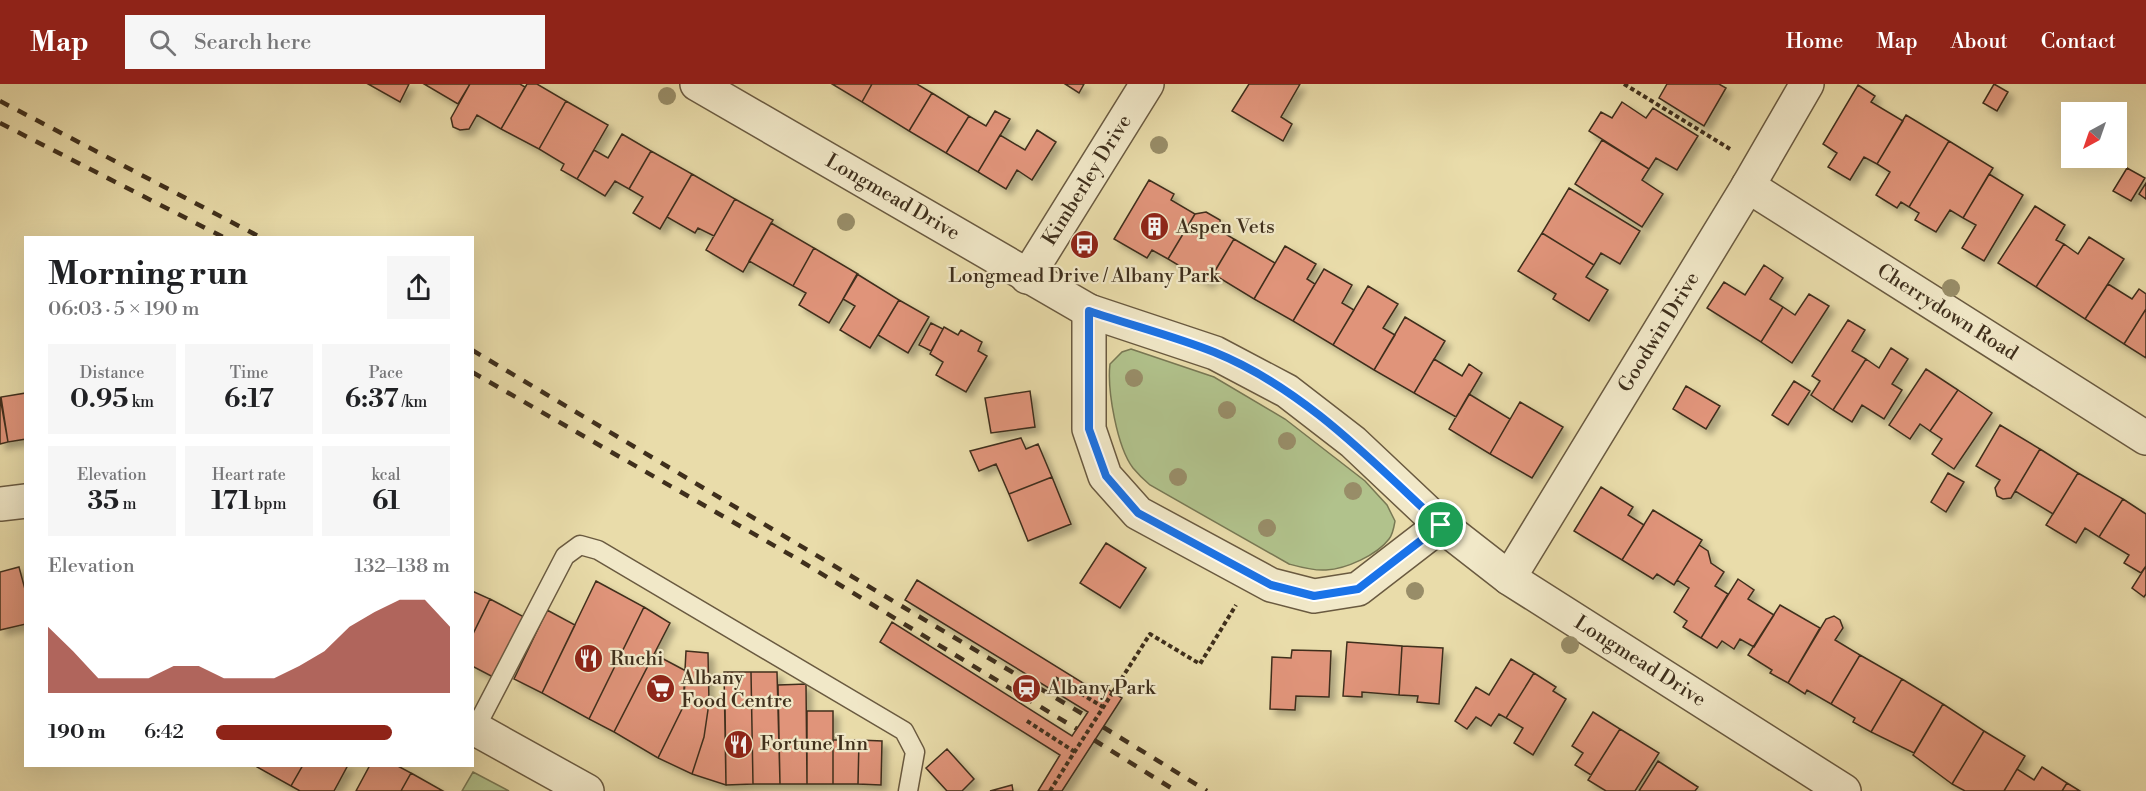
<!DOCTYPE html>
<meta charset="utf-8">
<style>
:root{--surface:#fff;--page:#f6f6f6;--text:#202124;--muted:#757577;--accent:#8f2418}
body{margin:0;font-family:"Libre Bodoni",serif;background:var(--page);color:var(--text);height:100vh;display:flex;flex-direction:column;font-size:22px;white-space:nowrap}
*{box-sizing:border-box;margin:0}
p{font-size:20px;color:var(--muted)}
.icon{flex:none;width:33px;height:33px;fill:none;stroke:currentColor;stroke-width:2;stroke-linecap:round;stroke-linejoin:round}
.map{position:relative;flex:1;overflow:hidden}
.details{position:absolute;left:24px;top:152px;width:450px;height:531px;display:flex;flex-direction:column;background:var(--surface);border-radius:0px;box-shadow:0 6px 24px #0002}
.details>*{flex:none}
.needle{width:39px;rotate:220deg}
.tools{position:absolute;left:2061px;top:18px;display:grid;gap:12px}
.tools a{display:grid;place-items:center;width:66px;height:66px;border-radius:0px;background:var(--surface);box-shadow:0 6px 24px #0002;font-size:30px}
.pin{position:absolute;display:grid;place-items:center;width:51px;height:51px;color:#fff;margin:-26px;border:3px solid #fff;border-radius:50%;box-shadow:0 2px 6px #0007}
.round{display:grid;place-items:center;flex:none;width:63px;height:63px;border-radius:0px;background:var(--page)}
.head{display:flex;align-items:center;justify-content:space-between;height:102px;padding:0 24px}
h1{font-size:33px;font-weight:800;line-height:45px}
.figures{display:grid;grid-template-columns:repeat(3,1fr);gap:9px;height:102px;padding:6px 24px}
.figures div{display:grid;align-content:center;border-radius:0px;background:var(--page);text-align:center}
.figures b{font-size:26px;font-weight:800}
.figures small{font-size:16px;font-weight:400}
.figures p{font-size:16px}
.chart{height:168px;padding:12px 24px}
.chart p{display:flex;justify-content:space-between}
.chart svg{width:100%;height:108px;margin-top:6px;fill:var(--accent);opacity:.7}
ul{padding:0 24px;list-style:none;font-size:20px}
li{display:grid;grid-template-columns:96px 72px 1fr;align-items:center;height:45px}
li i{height:15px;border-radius:8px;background:var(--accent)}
header{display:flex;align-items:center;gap:36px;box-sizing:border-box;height:84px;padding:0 30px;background:var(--accent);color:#fff}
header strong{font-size:28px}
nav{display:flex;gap:33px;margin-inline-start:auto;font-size:21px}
.search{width:420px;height:54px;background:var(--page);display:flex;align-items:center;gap:15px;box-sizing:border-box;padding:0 21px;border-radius:0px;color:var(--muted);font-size:22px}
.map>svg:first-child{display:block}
.green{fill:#b1c28c;stroke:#787854;stroke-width:1.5}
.building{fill:#e0947a;stroke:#3f2f1c;stroke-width:1.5;filter:url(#shadow)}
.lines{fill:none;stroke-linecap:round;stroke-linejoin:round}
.service-casing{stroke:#6a5a40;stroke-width:21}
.minor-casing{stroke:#6a5a40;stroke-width:36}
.path{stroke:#3f2f1c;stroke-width:4;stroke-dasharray:4.5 3;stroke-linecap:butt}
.service{stroke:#f1e8c8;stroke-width:18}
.minor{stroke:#f1e8c8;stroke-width:33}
.rail{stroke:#3f2f1c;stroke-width:4.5;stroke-dasharray:10 10;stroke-linecap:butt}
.path-bridge{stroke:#3f2f1c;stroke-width:4;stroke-dasharray:4.5 3;stroke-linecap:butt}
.tree{fill:#988d68}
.route-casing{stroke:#fff;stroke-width:12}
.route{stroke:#1a73e8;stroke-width:8}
.labels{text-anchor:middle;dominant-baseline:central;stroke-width:4.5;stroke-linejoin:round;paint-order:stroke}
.street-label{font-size:20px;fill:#3f2f1c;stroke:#f1e8c8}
.poi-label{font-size:20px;fill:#3f2f1c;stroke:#f1e8c8;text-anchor:start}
</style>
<header>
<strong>Map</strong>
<div class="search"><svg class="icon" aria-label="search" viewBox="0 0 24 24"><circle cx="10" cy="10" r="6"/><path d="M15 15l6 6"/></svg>Search here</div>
<nav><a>Home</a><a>Map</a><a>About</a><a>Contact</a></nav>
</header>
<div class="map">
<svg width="2146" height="707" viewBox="0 0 2146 707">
<defs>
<filter id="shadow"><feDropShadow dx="5.5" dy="5.5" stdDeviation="3" flood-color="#0004"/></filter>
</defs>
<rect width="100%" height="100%" fill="#e9dcaa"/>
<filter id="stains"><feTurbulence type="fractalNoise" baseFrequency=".00333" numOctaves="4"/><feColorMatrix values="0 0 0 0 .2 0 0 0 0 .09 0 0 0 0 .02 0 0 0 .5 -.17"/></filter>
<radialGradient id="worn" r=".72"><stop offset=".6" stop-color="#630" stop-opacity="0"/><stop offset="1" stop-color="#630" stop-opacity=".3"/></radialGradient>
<path class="green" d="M1131 265 1214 293 1285 335 1365 397 1387 421 1395 437C1394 443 1393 450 1389 455 1377 471 1346 485 1326 486 1314 487 1300 483 1289 480L1150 401C1144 396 1138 390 1133 384 1117 363 1107 306 1110 280L1122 268Z
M473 688 509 707H462Z"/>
<path class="building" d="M368 0H409L400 18Z
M424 0H470L458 20Z
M470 0H520L525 3 501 45 477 31 469 45 460 46 453 43 451 34Z
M527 0H537L566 17 539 65 501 45Z
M832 0H872L862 18Z
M872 0H917L932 9 909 47 862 18Z
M1065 0H1084L1079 9Z
M1249 0H1300L1281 33 1292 40 1283 57 1232 27Z
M1667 0H1719L1726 4 1704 42 1659 14Z
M1994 0 2008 8 1997 27 1983 19Z
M1858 1 1875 12 1871 18 1903 37 1877 80 1864 73 1850 96 1828 83 1837 69 1823 60Z
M932 9 969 32 946 69 909 47Z
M566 17 608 41 577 95 561 86 564 80 539 65Z
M1622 18 1646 34 1653 24 1698 52 1677 86 1656 74 1649 85 1589 47 1601 28 1612 34Z
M995 27 1010 35 978 88 946 69 969 32 986 42Z
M1906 31 1949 57 1909 123 1901 118 1897 124 1876 111 1890 88 1877 80Z
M1037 46 1056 58 1032 96 1017 86 1006 105 978 88 1000 51 1025 66Z
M622 50 651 67 629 105 615 97 605 112 577 95 594 66 608 74Z
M1602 56 1649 85 1642 96 1663 110 1642 143 1575 100Z
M1949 57 1993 84 1963 134 1950 126 1936 148 1915 136 1919 129 1909 123Z
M651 67 692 90 660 145 633 129 643 113 629 105Z
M2127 84 2145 94 2131 117 2113 107Z
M692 90 735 115 714 152 698 144 695 149 667 133Z
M1989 90 2023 111 1984 177 1962 164 1976 141 1963 134Z
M1149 96 1174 110 1171 116 1195 130 1168 175 1152 166 1147 174 1114 155Z
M2146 99V115L2139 110Z
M1569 104 1640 147 1620 180 1601 169 1594 181 1542 149Z
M735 115 773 136 743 188 706 166Z
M2035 122 2065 141 2056 156 2064 160 2036 203 1998 179Z
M1206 128 1220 136 1222 148 1234 155 1208 199 1168 175 1195 130Z
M771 139 814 164 793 202 749 177Z
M1542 149 1594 181 1586 193 1608 206 1589 237 1553 215 1556 210 1518 187Z
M2089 153 2124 175 2085 235 2036 203 2064 160 2078 170Z
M1234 155 1275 179 1254 215 1213 190Z
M1285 162 1316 180 1307 195 1315 200 1293 237 1254 215Z
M814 164 858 190 829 239 799 221 806 209 793 202Z
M1764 181 1783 194 1770 215 1783 223 1761 258 1707 224 1724 198 1745 211Z
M1324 185 1352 201 1342 219 1354 226 1333 261 1293 237Z
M857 190 899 216 870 264 840 246 855 222 843 215Z
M2108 200 2132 215 2139 205 2146 210V225L2124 260 2085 235Z
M1368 202 1398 220 1383 244 1395 251 1374 286 1333 261Z
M1809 210 1829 222 1792 279 1761 258 1783 223 1795 231Z
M899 216 929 233 908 269 878 251Z
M2146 225V274L2124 260Z
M1405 233 1445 257 1414 309 1374 286Z
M1848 236 1865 246 1852 267 1866 275 1833 326 1811 311 1820 297 1812 292Z
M931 239 943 245 931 267 919 261Z
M944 243 958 251 961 246 982 258 978 267 987 272 966 308 936 291 943 278 930 270Z
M1891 264 1908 275 1892 300 1902 306 1884 335 1862 321 1852 338 1833 326 1866 275 1879 284Z
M1434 275 1462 292 1469 280 1482 289 1456 333 1414 309Z
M1926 285 1958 306 1930 347 1920 340 1910 355 1889 341Z
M1794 297 1810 307 1788 341 1772 331Z
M1686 302 1720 322 1706 345 1673 325Z
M1958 306 1992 329 1954 385 1932 370 1942 355 1930 347Z
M1030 307 1035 343 991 349 985 314Z
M26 309V355L8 358 1 313Z
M1469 310 1510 335 1490 370 1449 345Z
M0 313 8 358 0 360Z
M1520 318 1563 343 1532 394 1490 370Z
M2000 341 2040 365 2011 414 2003 415 1997 412 1995 404 2000 396 1976 382Z
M1021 354 1026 365 1038 360 1052 393 1009 410 996 380 979 387 970 367Z
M2040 365 2078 389 2053 430 2015 407Z
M1948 389 1964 398 1946 428 1931 418Z
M2078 389 2123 415 2099 453 2085 444 2076 459 2046 441Z
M1052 393 1071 440 1028 457 1009 410Z
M1601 403 1633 423 1628 431 1644 441 1622 476 1574 447Z
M2123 415 2146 430V482L2141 489 2124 479 2129 471 2099 453Z
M1653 426 1702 456 1674 501 1657 490 1653 495 1622 476Z
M1106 459 1146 484 1120 524 1080 499Z
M1699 461 1708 467 1711 479 1724 488 1715 502 1728 510 1701 554 1683 543 1687 537 1674 528 1689 504 1677 496Z
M2146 482V510L2144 513 2132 504Z
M19 483 26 509V540L0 546V488Z
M1738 495 1754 506 1748 515 1774 531 1754 563 1740 555 1734 565 1722 557 1717 564 1701 554Z
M917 496 1099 609 1104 603 1122 614 1062 707H1038L1060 671 880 558 892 538 1072 652 1088 628 905 516Z
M596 497 644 523 589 635 542 609Z
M472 507 490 515 472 552Z
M490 515 526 534 495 594 472 582V552Z
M1780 521 1820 544 1788 599 1770 589 1772 586 1748 571Z
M644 523 670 539 614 648 589 635Z
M547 526 575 541 542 609 514 595Z
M1834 532 1840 536 1843 544 1835 556 1860 571 1831 620 1807 606 1805 610 1788 599 1826 535Z
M1347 558 1402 562 1399 611 1362 608V613L1343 612Z
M1402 562 1443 564 1439 620 1417 618 1418 612 1399 611Z
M1292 566 1331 567 1329 613 1296 612 1295 626 1270 625 1272 573 1291 574Z
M686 567 708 569 709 619 704 653 692 690 658 674 683 623Z
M654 570 686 587 683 623 658 674 614 648Z
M1860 571 1902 595 1871 648 1853 638 1855 634 1831 620Z
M1511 575 1534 589 1506 634 1499 630 1491 642 1476 633 1467 645 1455 637 1476 603 1489 611Z
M724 588H751L753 700 726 701Z
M751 588H777L780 700H753Z
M1534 589 1556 603 1553 607 1566 615 1533 671 1514 659 1523 644 1506 634Z
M1902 595 1943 620 1914 669 1871 648Z
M806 600 807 700H780L778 601Z
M709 619 725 620 726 701 692 690 704 653Z
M1943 620 1984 647 1952 700 1913 671Z
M807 627H833V700H807Z
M1593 628 1620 645 1591 691 1575 681 1583 669 1572 662Z
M1620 645 1659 669 1635 707H1606L1588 696Z
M1984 647 2025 672 2004 707H1965L1952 700Z
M833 656H859L858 700H833Z
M859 656 882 657 881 701 858 700Z
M947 665 974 695 962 707H947L926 684Z
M1658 677 1698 703 1695 707H1639Z
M258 681H303L291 702 257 683Z
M303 681H348L334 707H300L291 702Z
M370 681H396L411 689 401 707H356Z
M2042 683 2067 699 2062 707H2004L2017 685 2034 696Z
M411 689 443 707H401Z
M2067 699 2080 707H2062Z
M1012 701 1013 707H990Z"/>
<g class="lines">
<defs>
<path id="service" d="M475 645 565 472 580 461 598 466 904 647 915 668 908 707"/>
<g id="minor">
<path id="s1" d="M697 0 1089 227 1215 269 1287 307 1353 358 1441 441 1509 494 1844 707"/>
<path id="s2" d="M1748 102 2146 354"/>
<path id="s3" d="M1027 193 1147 0"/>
<path d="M1089 227V345L1105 392 1138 429 1271 501 1314 512 1358 505 1441 441"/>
<path d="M0 420 26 417"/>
<path id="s4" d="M1509 494 1748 102 1807 0"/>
<path d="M472 643 587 707"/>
</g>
</defs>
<use href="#service" class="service-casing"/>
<use href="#minor" class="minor-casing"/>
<path class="path" d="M1624 0 1730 65
M1055 594 1103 623
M1113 608 1150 550 1200 580 1236 521
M1027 637 1075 668
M1050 707 1070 675"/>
<use href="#service" class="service"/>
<use href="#minor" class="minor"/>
<path class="rail" d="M0 17 260 153
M0 39 223 153
M472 266 1086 632
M472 288 794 473 1077 645
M1103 643 1207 707
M1094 656 1176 707"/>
<path class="path-bridge" d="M1070 675 1113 608"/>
</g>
<g class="tree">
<circle cx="667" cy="12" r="9"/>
<circle cx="1159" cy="61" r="9"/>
<circle cx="846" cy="138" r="9"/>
<circle cx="1951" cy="204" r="9"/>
<circle cx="1134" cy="294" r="9"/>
<circle cx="1227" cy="326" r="9"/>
<circle cx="1287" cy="357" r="9"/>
<circle cx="1178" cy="393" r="9"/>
<circle cx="1353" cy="407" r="9"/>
<circle cx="1267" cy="444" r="9"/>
<circle cx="1415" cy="507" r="9"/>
<circle cx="1570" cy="561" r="9"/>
</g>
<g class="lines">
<defs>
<path id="route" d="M1089 227C1130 241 1174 252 1214 268 1303 304 1372 377 1441 441L1358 505 1314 512 1271 501 1138 429 1106 392 1089 345Z"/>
</defs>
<use href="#route" class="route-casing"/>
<use href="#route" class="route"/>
</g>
<defs>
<symbol id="building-disc" viewBox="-11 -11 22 22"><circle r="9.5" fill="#8f2418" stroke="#f1e8c8"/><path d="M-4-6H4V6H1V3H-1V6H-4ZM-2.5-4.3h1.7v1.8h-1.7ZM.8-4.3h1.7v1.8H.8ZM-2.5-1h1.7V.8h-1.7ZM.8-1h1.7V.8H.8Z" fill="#fff"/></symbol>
<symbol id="bus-disc" viewBox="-11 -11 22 22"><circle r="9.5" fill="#8f2418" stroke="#f1e8c8"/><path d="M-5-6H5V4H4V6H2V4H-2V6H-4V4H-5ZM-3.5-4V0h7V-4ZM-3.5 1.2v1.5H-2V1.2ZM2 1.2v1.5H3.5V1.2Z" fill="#fff"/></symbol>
<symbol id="restaurant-disc" viewBox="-11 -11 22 22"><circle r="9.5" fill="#8f2418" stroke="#f1e8c8"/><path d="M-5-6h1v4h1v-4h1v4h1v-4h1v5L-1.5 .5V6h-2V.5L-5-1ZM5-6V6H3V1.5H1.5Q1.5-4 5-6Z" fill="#fff"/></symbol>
<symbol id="station-disc" viewBox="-11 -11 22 22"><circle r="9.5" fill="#8f2418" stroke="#f1e8c8"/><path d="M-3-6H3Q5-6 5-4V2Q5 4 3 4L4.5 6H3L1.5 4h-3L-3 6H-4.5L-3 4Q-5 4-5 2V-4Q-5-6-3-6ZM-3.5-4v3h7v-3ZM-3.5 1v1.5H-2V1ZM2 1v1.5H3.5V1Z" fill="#fff"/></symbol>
<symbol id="supermarket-disc" viewBox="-11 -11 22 22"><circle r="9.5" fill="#8f2418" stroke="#f1e8c8"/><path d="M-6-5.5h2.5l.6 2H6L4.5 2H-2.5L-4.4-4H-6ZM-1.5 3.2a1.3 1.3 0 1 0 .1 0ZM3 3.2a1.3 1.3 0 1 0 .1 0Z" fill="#fff"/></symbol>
</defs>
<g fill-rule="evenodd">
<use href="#building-disc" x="1138" y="126" width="33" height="33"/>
<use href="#bus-disc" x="1068" y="144" width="33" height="33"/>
<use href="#restaurant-disc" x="572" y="558" width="33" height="33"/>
<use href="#station-disc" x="1010" y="588" width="33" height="33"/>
<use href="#supermarket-disc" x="644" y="588" width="33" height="33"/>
<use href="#restaurant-disc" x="722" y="644" width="33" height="33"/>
</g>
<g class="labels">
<g class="street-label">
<text stroke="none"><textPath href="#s3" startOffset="114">Kimberley Drive</textPath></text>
<text stroke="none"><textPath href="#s1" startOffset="226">Longmead Drive</textPath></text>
<text stroke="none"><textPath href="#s2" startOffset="236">Cherrydown Road</textPath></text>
<text stroke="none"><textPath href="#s4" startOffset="288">Goodwin Drive</textPath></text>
<text stroke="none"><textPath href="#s1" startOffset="1113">Longmead Drive</textPath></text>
</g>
<g class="poi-label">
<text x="1176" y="143">Aspen Vets</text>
<text x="1084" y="192" text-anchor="middle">Longmead Drive / Albany Park</text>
<text x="610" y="575">Ruchi</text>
<text x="681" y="594">Albany<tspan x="681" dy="23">Food Centre</tspan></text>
<text x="1047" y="604">Albany Park</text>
<text x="760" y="660">Fortune Inn</text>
</g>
</g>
<rect width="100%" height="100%" filter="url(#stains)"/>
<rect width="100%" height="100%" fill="url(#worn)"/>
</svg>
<div class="tools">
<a><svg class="needle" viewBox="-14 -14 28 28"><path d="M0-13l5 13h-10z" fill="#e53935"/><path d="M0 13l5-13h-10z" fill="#757577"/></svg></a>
</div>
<div class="pin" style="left:1441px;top:441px;background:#1e9e55"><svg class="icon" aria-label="arrive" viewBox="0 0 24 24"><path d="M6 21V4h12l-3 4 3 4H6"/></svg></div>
<section class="details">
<div class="head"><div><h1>Morning run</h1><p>06:03 · 5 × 190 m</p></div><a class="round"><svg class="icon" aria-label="share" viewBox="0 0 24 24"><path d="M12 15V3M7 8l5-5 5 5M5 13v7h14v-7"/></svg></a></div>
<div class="figures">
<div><p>Distance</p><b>0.95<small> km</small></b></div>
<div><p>Time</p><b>6:17</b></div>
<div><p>Pace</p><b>6:37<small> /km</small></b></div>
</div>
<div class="figures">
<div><p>Elevation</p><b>35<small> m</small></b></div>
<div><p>Heart rate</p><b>171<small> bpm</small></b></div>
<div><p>kcal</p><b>61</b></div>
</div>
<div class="chart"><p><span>Elevation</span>132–138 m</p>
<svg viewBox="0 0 160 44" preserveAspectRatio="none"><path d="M0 44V17L10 27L20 38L30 38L40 38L50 33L60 33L70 38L80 38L90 38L100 33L110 27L120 17L130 11L140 6L150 6L160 17V44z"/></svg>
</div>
<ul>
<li><b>190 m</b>6:42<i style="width:75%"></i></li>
</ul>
</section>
</div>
